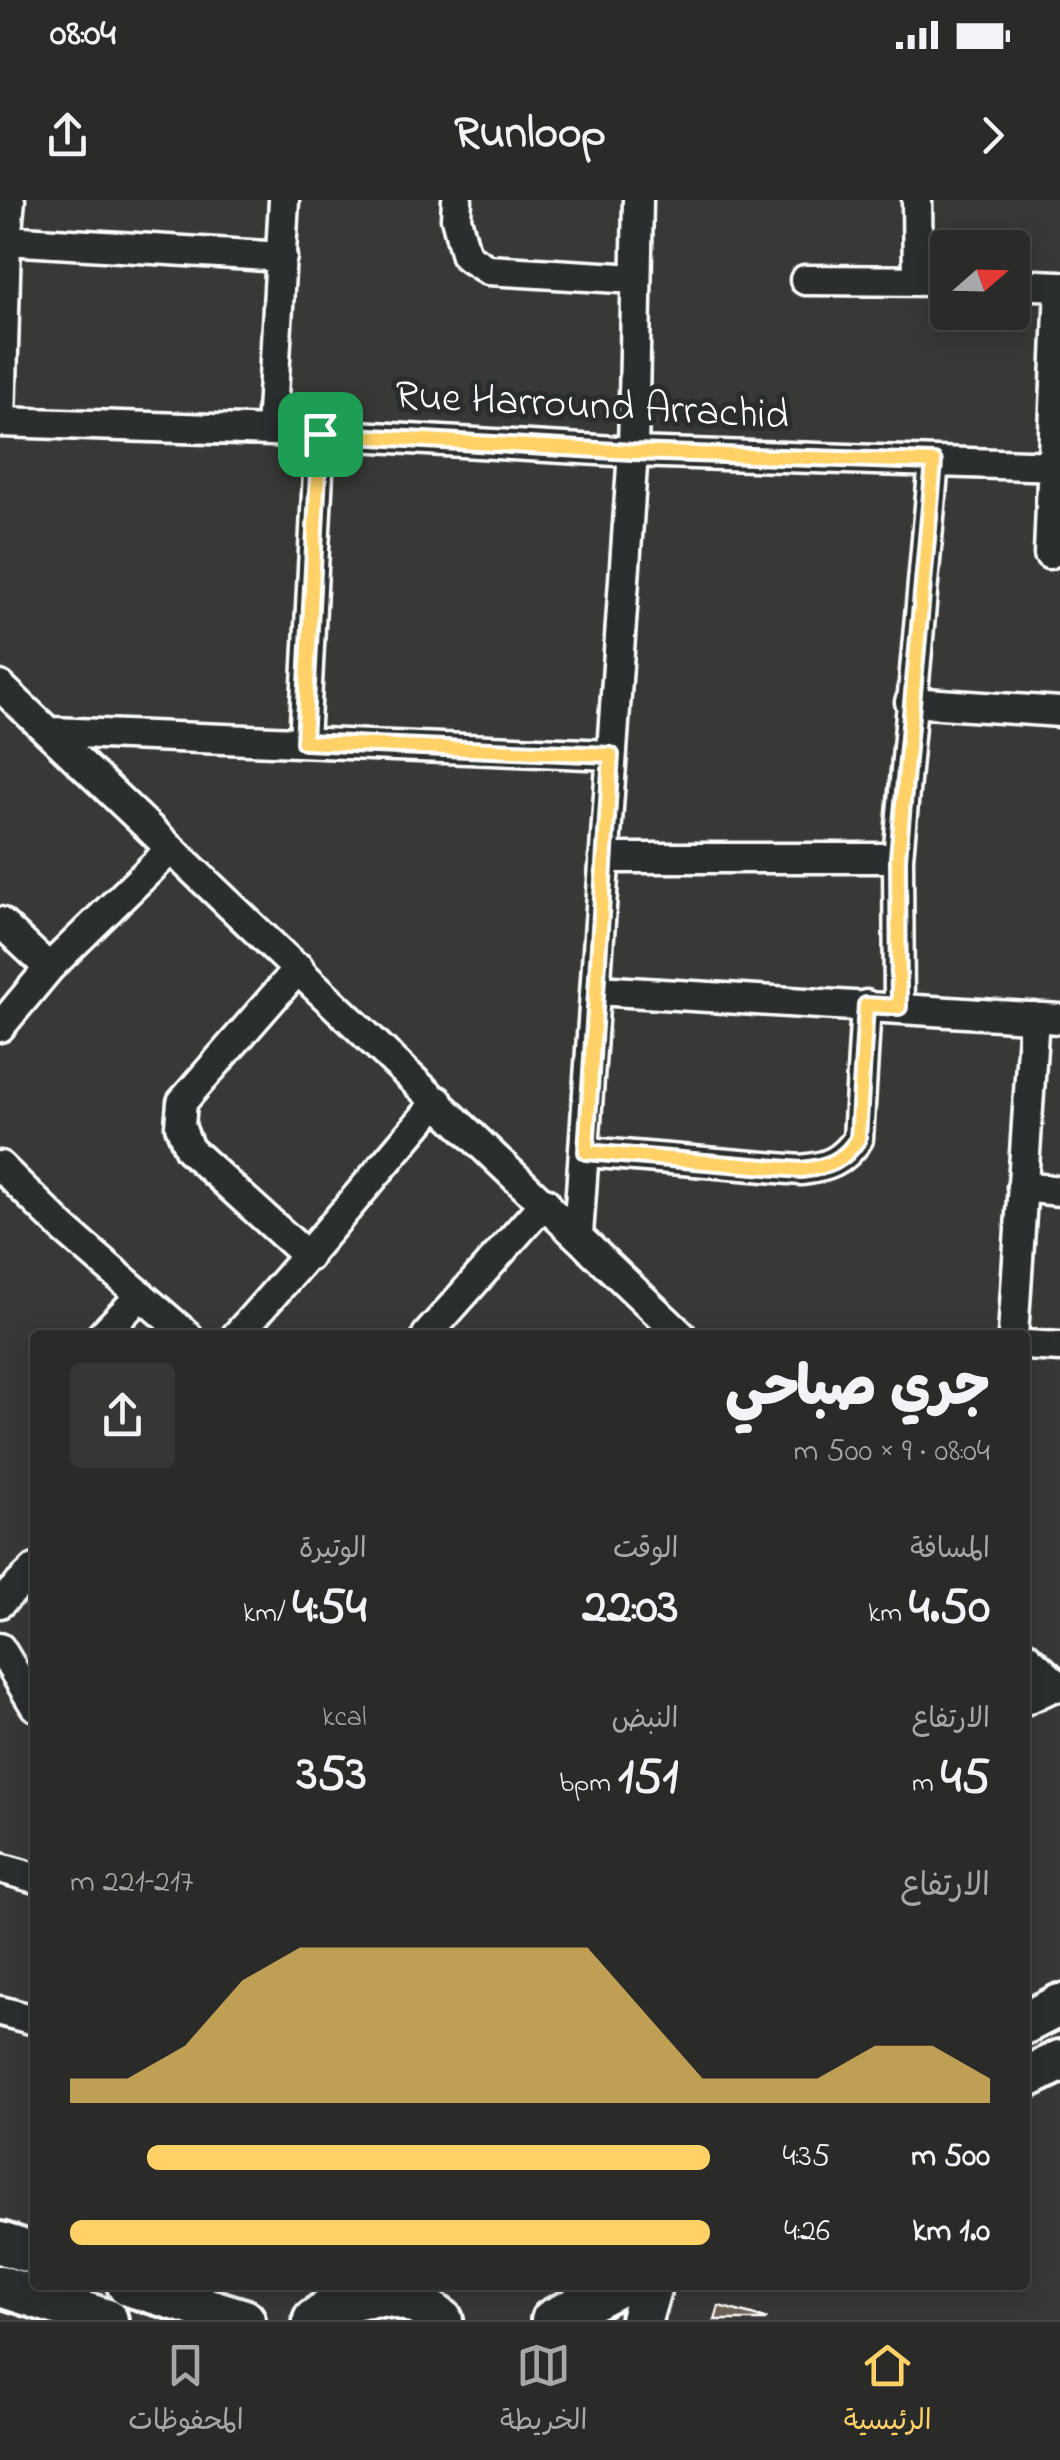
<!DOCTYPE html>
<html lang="ar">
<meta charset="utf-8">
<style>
:root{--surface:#2a2a28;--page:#363634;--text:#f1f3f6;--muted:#a5a7a8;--line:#464645;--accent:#ffd166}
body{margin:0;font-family:"Indie Flower","Playpen Sans Arabic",sans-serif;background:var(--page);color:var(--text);direction:rtl;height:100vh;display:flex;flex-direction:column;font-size:38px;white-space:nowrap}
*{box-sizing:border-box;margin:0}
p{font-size:32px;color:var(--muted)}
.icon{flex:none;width:55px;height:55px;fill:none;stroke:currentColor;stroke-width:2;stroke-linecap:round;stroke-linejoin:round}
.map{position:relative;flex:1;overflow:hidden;direction:ltr}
.drawer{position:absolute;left:30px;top:1130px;width:1000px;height:960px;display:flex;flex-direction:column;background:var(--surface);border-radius:10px;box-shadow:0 5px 25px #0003,0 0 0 2px var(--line);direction:rtl}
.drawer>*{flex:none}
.needle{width:65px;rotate:70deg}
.fabs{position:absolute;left:930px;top:30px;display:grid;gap:20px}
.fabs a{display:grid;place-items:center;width:100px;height:100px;border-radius:10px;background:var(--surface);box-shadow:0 5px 25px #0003,0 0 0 2px var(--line);font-size:50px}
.pin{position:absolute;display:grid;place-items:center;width:85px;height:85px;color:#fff;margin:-42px;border-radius:20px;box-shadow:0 5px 15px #0006}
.round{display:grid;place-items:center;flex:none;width:105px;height:105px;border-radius:10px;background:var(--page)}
.overview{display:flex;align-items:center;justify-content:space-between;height:170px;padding:0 40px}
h1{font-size:55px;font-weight:800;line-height:75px}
.stats{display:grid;grid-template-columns:repeat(3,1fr);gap:15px;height:170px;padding:10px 40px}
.stats div{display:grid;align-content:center}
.stats b{font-size:50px;font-weight:800}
.stats small{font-size:28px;font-weight:400}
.stats p{font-size:28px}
.chart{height:280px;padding:20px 40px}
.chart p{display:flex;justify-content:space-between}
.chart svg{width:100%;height:180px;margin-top:10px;fill:var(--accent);opacity:.7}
ul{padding:0 40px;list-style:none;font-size:32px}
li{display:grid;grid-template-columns:160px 120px 1fr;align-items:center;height:75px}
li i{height:25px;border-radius:12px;background:var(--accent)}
.status{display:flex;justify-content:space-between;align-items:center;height:70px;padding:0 50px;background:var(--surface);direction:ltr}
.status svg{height:28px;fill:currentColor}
header{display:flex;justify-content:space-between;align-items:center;height:130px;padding:0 40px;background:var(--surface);font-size:45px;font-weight:800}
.tab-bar{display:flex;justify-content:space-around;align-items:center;height:140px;border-top:2px solid var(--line);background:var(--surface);font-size:28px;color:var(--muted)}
.tab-bar a{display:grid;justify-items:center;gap:5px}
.tab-bar .current{color:var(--accent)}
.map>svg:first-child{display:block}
.building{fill:#706456;stroke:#fff;stroke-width:2.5}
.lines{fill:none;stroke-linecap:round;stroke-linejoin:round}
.minor-casing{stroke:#fff;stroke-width:35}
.secondary-casing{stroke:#fff;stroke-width:48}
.minor{stroke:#2a2d2e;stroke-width:28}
.secondary{stroke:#2a2d2e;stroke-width:40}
.route-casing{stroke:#fff;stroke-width:20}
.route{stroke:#ffd166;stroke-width:12}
.labels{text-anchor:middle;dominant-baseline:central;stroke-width:10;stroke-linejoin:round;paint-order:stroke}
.street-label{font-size:42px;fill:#fff;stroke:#2a2d2e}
</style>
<div class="status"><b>08:04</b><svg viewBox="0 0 49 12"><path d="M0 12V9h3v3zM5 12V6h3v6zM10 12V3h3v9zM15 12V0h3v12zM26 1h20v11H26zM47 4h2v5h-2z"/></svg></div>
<header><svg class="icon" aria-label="forward" viewBox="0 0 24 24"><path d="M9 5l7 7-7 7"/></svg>Runloop<svg class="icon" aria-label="share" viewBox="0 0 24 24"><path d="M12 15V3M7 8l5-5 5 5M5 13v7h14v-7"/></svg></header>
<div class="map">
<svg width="1060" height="2120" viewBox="0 0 1060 2120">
<rect width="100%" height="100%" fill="#383836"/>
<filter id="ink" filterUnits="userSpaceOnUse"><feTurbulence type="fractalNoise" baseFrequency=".01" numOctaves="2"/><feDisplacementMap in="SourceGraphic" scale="20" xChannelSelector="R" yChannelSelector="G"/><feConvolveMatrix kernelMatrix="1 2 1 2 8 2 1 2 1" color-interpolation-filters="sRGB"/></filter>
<g filter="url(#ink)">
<path class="building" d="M719 2106 766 2119 765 2120H715Z"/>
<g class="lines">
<defs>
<path id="minor" d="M457 0 456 18 466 56 488 70 636 79
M917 0 918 79
M6 40 282 57
M805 80 948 81
M1012 84 1060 86
M0 222 271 231 633 252 1060 266
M1 222 6 40 10 0
M271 231 284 0
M1049 354 1060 86
M0 486 681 1135
M910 502 1060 512
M52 532 611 555
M304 542 320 234
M604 658H898
M0 722 49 768
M299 768 182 902 180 926 189 949 308 1057
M597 790 1060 819
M899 807 898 658 934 262
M0 827 49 768 171 649
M586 952 801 970C828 967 842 962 858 939L866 805
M0 966 63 1028 187 1135
M1022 987 1060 991
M578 1035 633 252 638 0
M102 1135 141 1095
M237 1135C306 1059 371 979 438 901
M427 1135 545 1002
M1013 1135 1034 817
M1025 1145 1060 1147
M0 1403 35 1369
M0 1448 35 1506
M1025 1455 1060 1487
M1025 1500 1057 1485
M0 1668 35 1678
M0 1811 35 1820"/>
<path id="secondary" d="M1025 1823 1060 1805
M1025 1878 1060 1861
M0 2043 35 2054
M128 2085 244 2120
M0 2086 107 2120
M314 2120C355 2088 401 2087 442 2120
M552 2120 620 2085
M641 2120 651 2085"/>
</defs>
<use href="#minor" class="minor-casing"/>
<use href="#secondary" class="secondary-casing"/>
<use href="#minor" class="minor"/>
<use href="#secondary" class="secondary"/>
</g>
</g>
<g class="lines" filter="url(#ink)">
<defs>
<path id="route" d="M320 234 633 252 934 262 898 658 899 807 866 805 858 939C843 962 828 967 801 970L586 952 611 555 304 542Z"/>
</defs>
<use href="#route" class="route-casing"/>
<use href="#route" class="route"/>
</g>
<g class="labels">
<g class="street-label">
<text transform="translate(592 207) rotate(3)">Rue Harround Arrachid</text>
</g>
</g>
</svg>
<div class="fabs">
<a><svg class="needle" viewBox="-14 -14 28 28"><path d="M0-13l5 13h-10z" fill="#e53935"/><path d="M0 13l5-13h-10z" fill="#a5a7a8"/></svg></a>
</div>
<div class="pin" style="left:320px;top:234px;background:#1e9e55"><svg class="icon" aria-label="arrive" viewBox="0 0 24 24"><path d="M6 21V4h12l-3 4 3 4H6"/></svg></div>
<section class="drawer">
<div class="overview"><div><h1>جري صباحي</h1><p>08:04 · 9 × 500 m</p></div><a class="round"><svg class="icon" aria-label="share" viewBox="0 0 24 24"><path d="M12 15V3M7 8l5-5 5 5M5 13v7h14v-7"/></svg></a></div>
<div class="stats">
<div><p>المسافة</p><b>4.50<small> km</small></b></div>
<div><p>الوقت</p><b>22:03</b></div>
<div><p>الوتيرة</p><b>4:54<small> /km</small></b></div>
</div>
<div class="stats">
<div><p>الارتفاع</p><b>45<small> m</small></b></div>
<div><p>النبض</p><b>151<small> bpm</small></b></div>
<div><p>kcal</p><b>353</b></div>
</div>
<div class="chart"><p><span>الارتفاع</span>217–221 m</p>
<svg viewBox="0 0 160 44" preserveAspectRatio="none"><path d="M0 44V38L10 38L20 30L30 14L40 6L50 6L60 6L70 6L80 6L90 6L100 22L110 38L120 38L130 38L140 30L150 30L160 38V44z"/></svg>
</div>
<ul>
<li><b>500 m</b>4:35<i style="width:88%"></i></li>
<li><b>1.0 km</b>4:26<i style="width:100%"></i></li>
</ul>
</section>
</div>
<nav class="tab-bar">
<a class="current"><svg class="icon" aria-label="home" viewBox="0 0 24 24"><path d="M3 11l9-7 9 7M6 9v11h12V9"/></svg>الرئيسية</a>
<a><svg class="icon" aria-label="map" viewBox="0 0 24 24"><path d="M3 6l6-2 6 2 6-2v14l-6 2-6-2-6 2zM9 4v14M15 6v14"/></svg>الخريطة</a>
<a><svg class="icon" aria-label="saved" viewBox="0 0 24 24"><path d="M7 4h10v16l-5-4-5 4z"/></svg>المحفوظات</a>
</nav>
